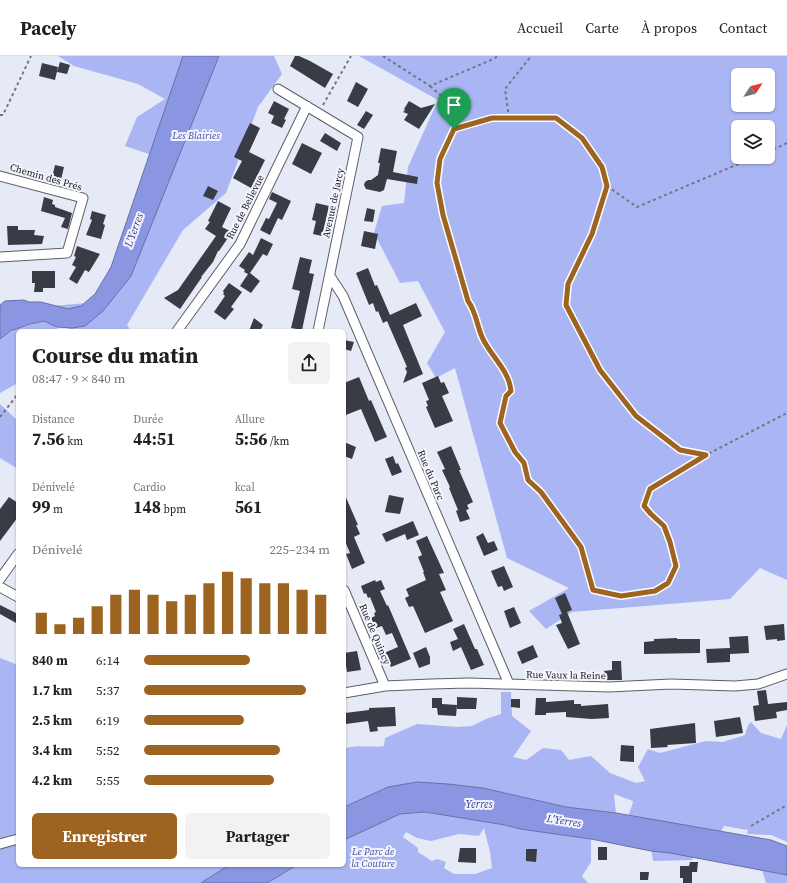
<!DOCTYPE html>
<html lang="fr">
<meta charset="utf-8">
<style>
:root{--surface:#fff;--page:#f2f2f2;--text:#202124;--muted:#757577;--line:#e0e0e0;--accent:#9c6420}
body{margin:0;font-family:"Source Serif 4",serif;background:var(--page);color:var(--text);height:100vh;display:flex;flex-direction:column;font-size:15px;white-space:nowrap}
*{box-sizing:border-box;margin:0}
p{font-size:13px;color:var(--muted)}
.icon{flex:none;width:22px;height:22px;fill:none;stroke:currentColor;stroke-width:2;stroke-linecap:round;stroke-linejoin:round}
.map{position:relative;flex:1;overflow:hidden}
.drawer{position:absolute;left:16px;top:273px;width:330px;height:538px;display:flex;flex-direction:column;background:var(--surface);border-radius:6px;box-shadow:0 1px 3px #0004}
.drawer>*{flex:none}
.needle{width:26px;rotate:54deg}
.fabs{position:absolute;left:731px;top:12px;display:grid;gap:8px}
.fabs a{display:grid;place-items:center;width:44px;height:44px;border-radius:6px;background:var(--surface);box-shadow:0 1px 3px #0004;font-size:20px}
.pin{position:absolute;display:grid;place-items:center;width:34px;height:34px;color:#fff;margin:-41px -17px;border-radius:50% 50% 50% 0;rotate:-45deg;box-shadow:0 0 4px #0007}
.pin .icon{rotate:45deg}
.round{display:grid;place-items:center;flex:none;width:42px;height:42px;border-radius:6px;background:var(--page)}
.summary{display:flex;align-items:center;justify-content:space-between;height:68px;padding:0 16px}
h1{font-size:22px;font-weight:700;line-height:30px}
.metrics{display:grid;grid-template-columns:repeat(3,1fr);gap:6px;height:68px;padding:4px 16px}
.metrics div{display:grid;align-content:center}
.metrics b{font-size:17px;font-weight:700}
.metrics small{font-size:11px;font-weight:400}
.metrics p{font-size:11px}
.chart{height:112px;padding:8px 16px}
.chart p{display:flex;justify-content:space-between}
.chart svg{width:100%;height:72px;margin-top:4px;stroke:var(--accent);stroke-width:6}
.button{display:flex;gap:8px;margin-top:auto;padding:8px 16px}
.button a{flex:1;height:46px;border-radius:6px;background:var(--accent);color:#fff;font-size:16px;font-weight:700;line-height:46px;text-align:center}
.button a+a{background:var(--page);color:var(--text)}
ul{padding:0 16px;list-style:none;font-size:13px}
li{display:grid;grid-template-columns:64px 48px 1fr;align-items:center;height:30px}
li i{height:10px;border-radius:5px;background:var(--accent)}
header{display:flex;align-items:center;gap:24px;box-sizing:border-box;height:56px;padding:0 20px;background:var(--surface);border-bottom:1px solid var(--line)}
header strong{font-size:19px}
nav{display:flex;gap:22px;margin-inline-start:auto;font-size:14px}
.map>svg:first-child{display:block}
.green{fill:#aab5f4;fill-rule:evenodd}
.water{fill:#8b96e3;stroke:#6870a7}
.building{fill:#393b45}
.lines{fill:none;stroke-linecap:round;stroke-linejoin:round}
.minor-casing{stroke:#5c5e6a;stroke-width:11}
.path{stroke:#74767e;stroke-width:2;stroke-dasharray:3 3;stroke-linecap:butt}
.minor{stroke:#fff;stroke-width:9}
.route-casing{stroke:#fff;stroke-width:8}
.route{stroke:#9c6420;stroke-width:5}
.labels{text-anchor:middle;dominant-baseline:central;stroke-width:4;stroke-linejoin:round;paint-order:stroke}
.park-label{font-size:10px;font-style:italic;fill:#454aa4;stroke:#f4f6fe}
.street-label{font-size:10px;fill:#16171b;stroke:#f4f6fe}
.water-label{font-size:11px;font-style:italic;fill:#393b94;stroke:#f4f6fe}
</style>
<header>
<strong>Pacely</strong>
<nav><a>Accueil</a><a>Carte</a><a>À propos</a><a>Contact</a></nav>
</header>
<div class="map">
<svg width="787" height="827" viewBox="0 0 787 827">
<rect width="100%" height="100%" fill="#e6e9f6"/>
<path class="green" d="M58 0H274L282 18 258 51 226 137 183 174 127 269 131 275H70L63 259 52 250 99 246 152 99 125 90 137 61 165 43 138 28 74 10Z
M359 0H787V524L760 512 730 543 572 556 546 573 529 555 569 532 507 502 455 312 436 322 427 307 445 276 418 225 400 227 374 177 382 150 404 147 408 111 438 44ZM738 19H768V49H738ZM738 71H768V101H738Z
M45 265 57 271 58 275H18V327L0 337V283C14 273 28 268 45 265Z
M0 348 18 365V413L0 402Z
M0 602 18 609V809H229L201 827H0Z
M501 636H511L512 660 531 675 513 701 526 704 543 692 561 694 569 704 591 700 610 717 636 727 645 725 638 711 648 693 660 697 706 685 723 686 745 679 748 669 751 666 761 677 781 683 787 669V786L771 779 747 778 748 774 724 770 721 776 702 772 687 791 693 801 692 804 653 805 650 782 642 762 629 759C629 754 633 750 633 745L614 738 616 757 566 751 483 732 434 727 388 731 344 751V693C356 688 371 692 384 690L385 682 417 668 458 671 472 670 486 663 501 658Z
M425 756 505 769 520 773 591 783V806L582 820 588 827H267L297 809H344V784L400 758ZM484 772 490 796 492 812 475 818H454L444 812 446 806 437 803 432 805 418 796V792L403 781 406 776 417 782 431 785 459 778 479 780Z
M762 814 787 819V827H766Z"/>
<path class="water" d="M183 0H219L131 220 103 255 85 270 72 272 57 271 44 265 30 268 11 275 0 283V249L5 245 24 244 29 246H41L68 253 81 250 95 238 111 211Z
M417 726 448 728 483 732 566 751 616 757 771 784 787 790V819L670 797 651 795 591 783 520 773 505 769 425 756 400 758 344 784V751L388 731Z
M229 809H297L267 827H201Z"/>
<path class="building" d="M295 0H299L310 5 333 18 325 32 290 10Z
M60 6 70 9 67 18 57 16Z
M42 7 58 11 55 24 39 20Z
M356 26 368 33 358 51 347 45Z
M274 45 289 53 284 63 286 64 282 72 271 67 274 60 268 57Z
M409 45 421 52 435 48 419 73 404 64 408 58 403 56 405 54 404 53Z
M366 55 373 59 364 73 357 69Z
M250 67 260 72 249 96 265 104 251 132 233 122 242 105 234 101Z
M325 77 341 87 337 95 320 85Z
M302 87 322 97 311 118 292 108Z
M381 92 397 95 393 116 418 121 417 128 387 123 384 134 380 136 366 133 364 129 365 126 368 124H371L378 119 380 107H378Z
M55 109 64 111 60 128 51 126Z
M208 130 218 135 213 144 203 140Z
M272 136 291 145 282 164 278 162 270 179 260 174 266 162 269 163 277 147 269 143Z
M44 141 53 144 52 148 55 149V151L72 157 68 173 61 171 65 162 41 155Z
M218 145 231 152 222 171 232 176 219 195H218L213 206 201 221H202L180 253 164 242 178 234 216 180 205 173 210 166 208 165Z
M316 147 329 150 322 180 313 178 316 165 312 164Z
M367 152 375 154 373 166 364 165Z
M92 155 106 159 103 168 105 169 101 183 86 179 92 164 90 163Z
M7 170H18V174H35L34 179 44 180 42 188 8 189Z
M364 175 378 178 375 193 361 190Z
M261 182 273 188 267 200 263 198 250 217 260 225 251 237 240 230 248 218 244 216 245 214 239 210 249 196 253 199Z
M77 190 100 198 89 216 85 214 77 228 69 223 76 211 72 209 76 201 74 200Z
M300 201 312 204 309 217 314 218 302 274 291 272 300 235 292 233Z
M368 212 375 230 377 229 390 259 416 247 422 260 403 269 423 318 403 327 407 316 405 312 407 311 387 265 383 267 378 255 376 256 373 247 369 249 356 217Z
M32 215H55V232H43V236H34L35 227H32Z
M229 227 242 236 231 251 234 253 225 264 214 256 225 240 223 238 224 237 223 235Z
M254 262 263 269 260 275H249Z
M344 284 354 286 351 295 344 293Z
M438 320 441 327 444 326 449 337 442 340 453 365 435 372 426 351 428 350 426 345 429 344 422 327Z
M359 321 369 345 371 344 387 381 375 386 361 353 346 359 345 349H344V327Z
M344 386 356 391 352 403 344 400Z
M451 390 461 414H459L473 446 467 449 469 453 466 454 470 463 460 466 456 455 458 454 449 432 450 431 442 414 445 413 437 396Z
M393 400 396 408 398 407 402 416 392 420 385 403Z
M344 437 358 469H356L360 478 354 481 365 507 352 513 346 498 350 497 344 483Z
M389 439 404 442 400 458 385 456Z
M9 441 18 447V461L0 485V453Z
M413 465 419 479 407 484 405 478 386 486 382 478Z
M483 477 488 487 494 485 498 494 484 500 476 481Z
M427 480 444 517 439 518 446 534 440 536 453 565 425 577 413 550 409 551 405 542 409 540 406 533 426 524 423 516H424L418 501 422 499 416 485Z
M504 510 513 531 504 535 502 530 498 531 491 515Z
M375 524 376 526 381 524 385 533 380 535 387 550 388 549 411 603 391 611 384 597 398 591 392 577 386 579 382 570 376 572 371 562 375 560 374 557 376 556 370 541 368 542 366 537 364 538 361 530Z
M565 537 572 554 567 556 580 588 568 593 556 569 562 567 559 559 562 558 555 542Z
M0 549 18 558V568L0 558Z
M514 551 521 567 510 572 504 555Z
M464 568 475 593H477L484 609 471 614 461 591 453 595 450 586 458 583 453 573Z
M784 568 785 584 777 585V583L766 584 764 570Z
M748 580 749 597 730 598V606L707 607 706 593 730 592 729 581Z
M677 582V583H700V597L644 598V586L654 585V583Z
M533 589 538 601 522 608 517 596Z
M426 591 430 601V608L419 612 413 597Z
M357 595 361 614 347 616 344 597Z
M612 605H621L622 624H605L604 615 612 614Z
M766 634 768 648 787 646V654L776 656 777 662 755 665 753 650 759 649 757 635Z
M457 641 477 642 476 653H457Z
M432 642H442V648L457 649 456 660 438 659 437 652H432Z
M536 642H546V646L574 644V648H581V650L608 648 609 662 592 663 566 661V656L546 657V659H535Z
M511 643H520V652L511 651Z
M395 651 396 670 377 671 378 675 370 676 368 665 346 668 345 657 369 654V652Z
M740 661 743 677 716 681 714 665Z
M695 667 696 687 667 689 668 691 651 692 650 673Z
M621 689 634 690V706L620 705Z
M598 791H607V804H598Z
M460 792H476V807L458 806Z
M526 793H537L536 806 526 805Z
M690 806H698L697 816H692V827H683V822H680V810H689Z
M640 816H649L648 824H640Z"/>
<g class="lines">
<defs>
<path id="minor" d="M278 33 358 81 318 275
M0 120 83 142 67 197 0 201
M330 220 343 240 509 628
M177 275 240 188 307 50
M0 523 18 498
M0 531 18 541
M344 534 385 630
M344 637 385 630 431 628 469 627 609 631 671 628 735 630 758 628 787 618
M0 788 18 783"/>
</defs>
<use href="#minor" class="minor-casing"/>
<path class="path" d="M383 0 430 30 491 4 498 0
M430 30 445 43 455 73 440 103 437 127 443 159 468 245C477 257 477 273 484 285 493 302 509 315 511 335L506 340 500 367 515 396 524 407 528 424 541 436 581 491 593 534 621 540 655 535 667 527 676 510 670 486 664 470 651 458 645 450 651 433 706 399
M323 49 351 0
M0 59H3L31 0
M509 62 505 33 531 0
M455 73 492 62H556L582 82 602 111 607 130 592 178 568 228 566 249 600 314 636 360 680 394 706 399 787 357
M768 96 787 87
M607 130 637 151 755 101
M0 361 18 338
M751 770 787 749"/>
<use href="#minor" class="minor"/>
</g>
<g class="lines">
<defs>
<path id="route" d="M492 62H556L582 82 602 111 607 130 592 178 568 228 566 249 600 314 636 360 680 394 706 399 650 433 644 450 651 458 664 470 670 486 676 510 668 527 655 535 621 540 593 534 581 491 541 436 528 424 524 407 515 396 500 367 506 340 511 335C509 315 493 302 484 285 477 273 477 257 468 245L443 159 437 127 440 103 454 73Z"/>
</defs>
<use href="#route" class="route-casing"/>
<use href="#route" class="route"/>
</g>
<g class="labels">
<g class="park-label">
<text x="196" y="79">Les Blairies</text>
<text x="373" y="795">Le Parc de<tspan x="373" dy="12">la Couture</tspan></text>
</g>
<g class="street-label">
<text transform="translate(46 121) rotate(16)">Chemin des Prés</text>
<text transform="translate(333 147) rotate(-78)">Avenue de Jarcy</text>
<text transform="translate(245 151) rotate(-63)">Rue de Bellevue</text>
<text transform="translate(431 419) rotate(67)">Rue du Parc</text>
<text transform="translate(375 578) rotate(67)">Rue de Quincy</text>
<text transform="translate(566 619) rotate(1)">Rue Vaux la Reine</text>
</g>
<g class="water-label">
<text transform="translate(134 174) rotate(-70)">L'Yerres</text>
<text x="479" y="748">Yerres</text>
<text transform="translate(564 765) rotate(9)">L'Yerres</text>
</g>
</g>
</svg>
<div class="fabs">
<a><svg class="needle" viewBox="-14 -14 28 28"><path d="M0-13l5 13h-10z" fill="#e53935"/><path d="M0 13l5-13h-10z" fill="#757577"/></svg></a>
<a><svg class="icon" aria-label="layers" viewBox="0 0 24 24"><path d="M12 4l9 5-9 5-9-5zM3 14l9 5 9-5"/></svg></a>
</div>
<div class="pin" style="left:454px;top:73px;background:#1e9e55"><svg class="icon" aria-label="arrive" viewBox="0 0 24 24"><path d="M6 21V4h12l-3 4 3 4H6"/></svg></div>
<section class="drawer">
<div class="summary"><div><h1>Course du matin</h1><p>08:47 · 9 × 840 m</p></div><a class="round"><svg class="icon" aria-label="share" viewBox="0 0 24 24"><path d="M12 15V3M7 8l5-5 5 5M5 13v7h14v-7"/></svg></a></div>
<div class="metrics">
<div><p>Distance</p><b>7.56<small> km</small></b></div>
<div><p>Durée</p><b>44:51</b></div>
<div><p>Allure</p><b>5:56<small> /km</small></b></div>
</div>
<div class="metrics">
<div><p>Dénivelé</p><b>99<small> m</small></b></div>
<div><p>Cardio</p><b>148<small> bpm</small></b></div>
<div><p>kcal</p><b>561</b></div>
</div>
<div class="chart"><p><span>Dénivelé</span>225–234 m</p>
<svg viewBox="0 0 160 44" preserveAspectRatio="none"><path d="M5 44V31M15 44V38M25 44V34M35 44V27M45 44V20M55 44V17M65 44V20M75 44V24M85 44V20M95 44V13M105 44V6M115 44V10M125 44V13M135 44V13M145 44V17M155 44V20"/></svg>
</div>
<ul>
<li><b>840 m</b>6:14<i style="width:57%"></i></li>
<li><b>1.7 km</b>5:37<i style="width:87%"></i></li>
<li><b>2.5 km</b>6:19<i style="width:54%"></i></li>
<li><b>3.4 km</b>5:52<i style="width:73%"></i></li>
<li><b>4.2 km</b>5:55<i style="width:70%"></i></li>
</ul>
<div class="button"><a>Enregistrer</a><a>Partager</a></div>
</section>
</div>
